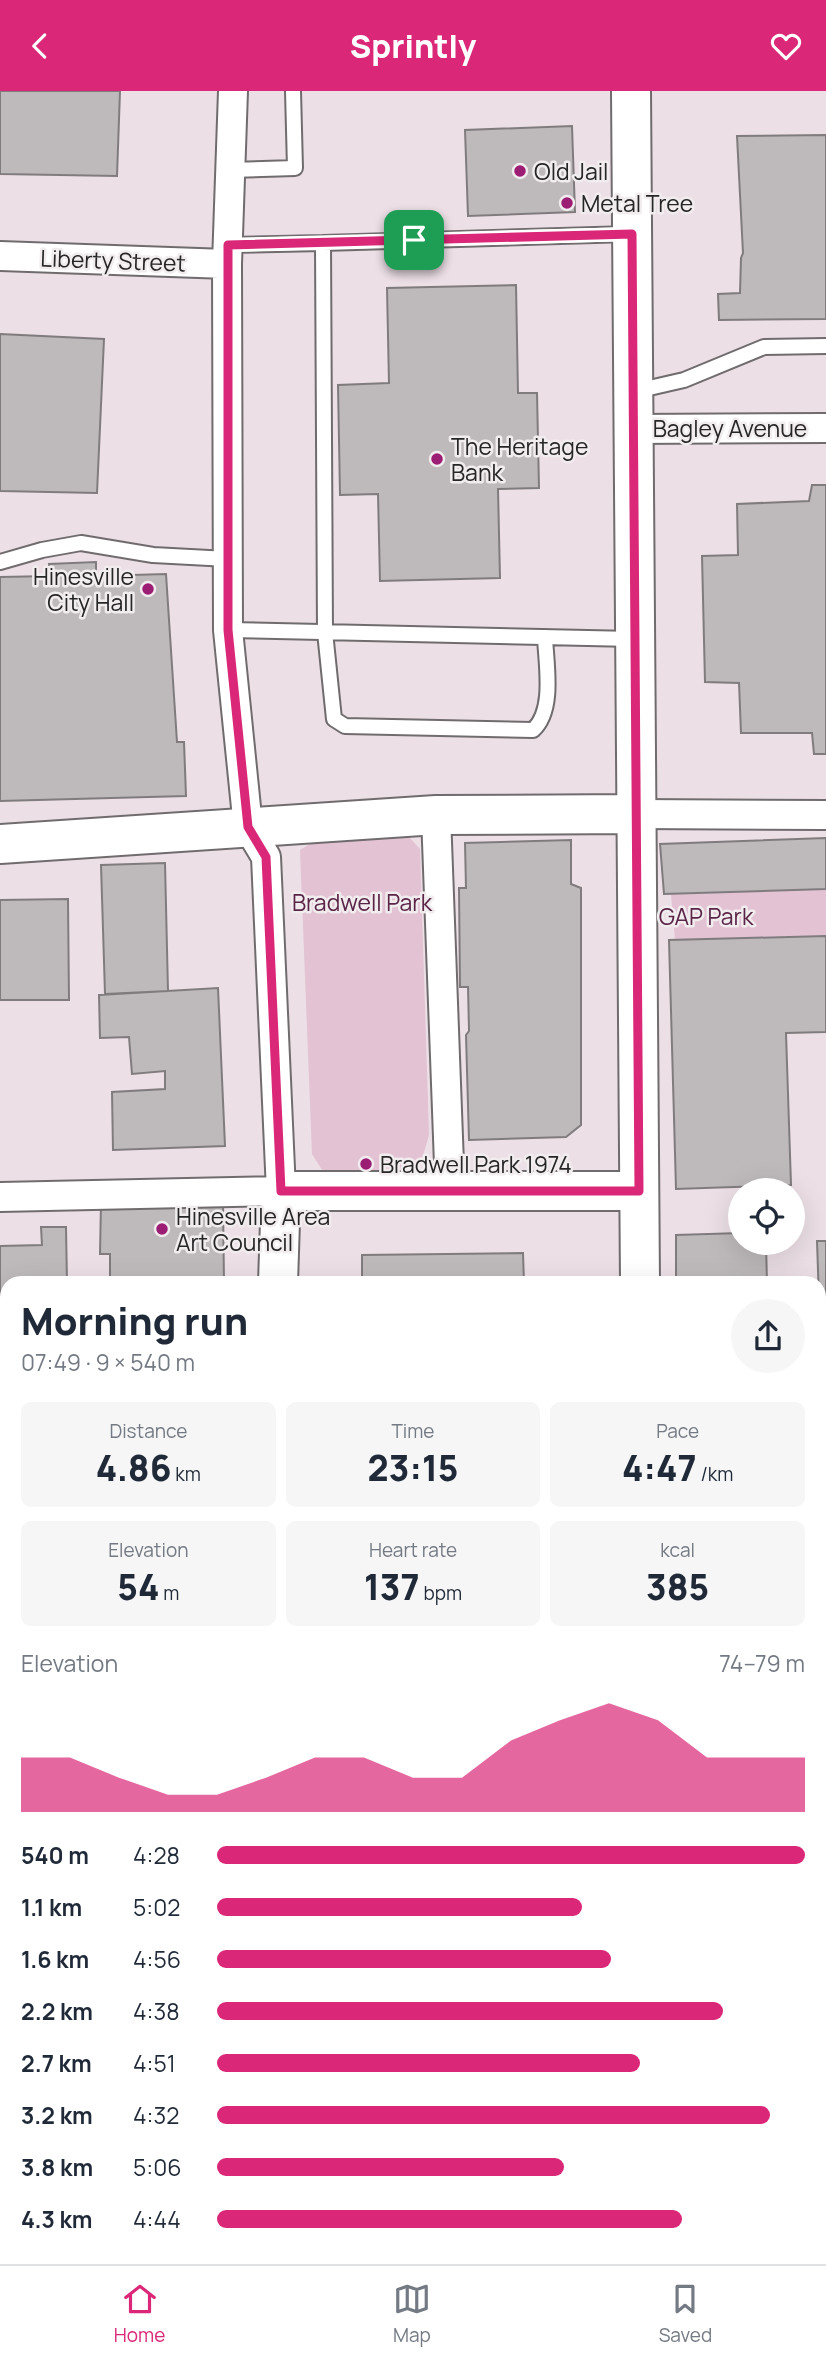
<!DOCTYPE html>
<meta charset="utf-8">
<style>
:root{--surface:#fff;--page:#f6f6f7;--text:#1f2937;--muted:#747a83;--line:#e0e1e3;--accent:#db2777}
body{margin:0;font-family:Manrope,sans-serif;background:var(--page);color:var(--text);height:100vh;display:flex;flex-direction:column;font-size:26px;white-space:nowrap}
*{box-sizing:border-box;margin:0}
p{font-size:23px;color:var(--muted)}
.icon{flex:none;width:38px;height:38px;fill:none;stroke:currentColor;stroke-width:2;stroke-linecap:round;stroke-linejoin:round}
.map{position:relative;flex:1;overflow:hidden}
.details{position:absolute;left:0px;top:1185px;width:826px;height:989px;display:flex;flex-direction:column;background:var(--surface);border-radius:21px 21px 0 0;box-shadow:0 7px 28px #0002}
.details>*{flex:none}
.fabs{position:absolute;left:728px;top:1087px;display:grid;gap:14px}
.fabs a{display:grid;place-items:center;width:77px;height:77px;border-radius:50%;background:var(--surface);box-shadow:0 7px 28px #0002;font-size:35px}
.pin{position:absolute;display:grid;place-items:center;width:60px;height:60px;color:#fff;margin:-30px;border-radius:14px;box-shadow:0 4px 10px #0006}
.round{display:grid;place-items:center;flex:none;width:74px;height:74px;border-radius:37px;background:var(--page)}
.head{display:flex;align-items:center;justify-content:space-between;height:119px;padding:0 21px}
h1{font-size:38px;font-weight:800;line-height:52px}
.metrics{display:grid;grid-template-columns:repeat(3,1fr);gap:10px;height:119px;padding:7px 21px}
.metrics div{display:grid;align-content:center;border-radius:10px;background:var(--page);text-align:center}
.metrics b{font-size:35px;font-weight:800}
.metrics small{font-size:19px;font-weight:400}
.metrics p{font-size:19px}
.chart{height:196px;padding:14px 21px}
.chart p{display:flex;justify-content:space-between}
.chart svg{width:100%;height:126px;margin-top:7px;fill:var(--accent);opacity:.7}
ul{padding:0 21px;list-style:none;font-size:23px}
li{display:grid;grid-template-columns:112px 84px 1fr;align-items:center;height:52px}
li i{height:18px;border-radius:9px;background:var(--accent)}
header{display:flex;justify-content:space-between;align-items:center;height:91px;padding:0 21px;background:var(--accent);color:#fff;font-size:32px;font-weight:800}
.menu{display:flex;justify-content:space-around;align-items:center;height:98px;border-top:2px solid var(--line);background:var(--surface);font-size:19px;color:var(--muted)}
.menu a{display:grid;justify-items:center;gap:4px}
.menu .current{color:var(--accent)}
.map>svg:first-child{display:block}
.built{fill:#ecdfe6;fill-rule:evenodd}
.park{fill:#e2c2d3}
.building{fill:#beb9bb;stroke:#807c7e;stroke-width:2}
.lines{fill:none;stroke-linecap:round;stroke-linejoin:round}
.lane-casing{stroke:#706c6e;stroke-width:18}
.street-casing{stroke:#706c6e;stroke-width:32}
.secondary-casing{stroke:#706c6e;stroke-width:42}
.lane{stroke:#fff;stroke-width:14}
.street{stroke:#fff;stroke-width:28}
.secondary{stroke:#fff;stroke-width:38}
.route-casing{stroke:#fff;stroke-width:14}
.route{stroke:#db2777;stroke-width:9}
.poi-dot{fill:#9c1e74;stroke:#f1ecee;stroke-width:2.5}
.labels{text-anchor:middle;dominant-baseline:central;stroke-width:5;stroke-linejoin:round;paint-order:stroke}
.poi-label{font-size:23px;fill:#272627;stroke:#f1ecee;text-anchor:start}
.street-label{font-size:23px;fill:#272627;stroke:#f1ecee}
.park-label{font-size:23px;fill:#5b2547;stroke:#f1ecee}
</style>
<header><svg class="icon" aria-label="back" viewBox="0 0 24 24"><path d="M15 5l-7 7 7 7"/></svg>Sprintly<svg class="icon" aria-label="heart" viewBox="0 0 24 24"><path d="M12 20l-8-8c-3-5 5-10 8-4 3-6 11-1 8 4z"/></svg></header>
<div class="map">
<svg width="826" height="2173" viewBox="0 0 826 2173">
<rect width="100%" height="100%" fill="#f1ecee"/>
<path class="built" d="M0 0H826V1821H819V1192H7V1832H0ZM740 1099H793V1152H740Z"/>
<path class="park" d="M408 745 420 758 429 1044 422 1068 411 1082H324L312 1063 300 759 318 748Z
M826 798V845L675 849 671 803Z
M0 1982H7V2131H0Z"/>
<path class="building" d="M0 0H120L117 85 0 83Z
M572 35 575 121 468 125 465 39Z
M826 44V228L719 229 718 203 740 202 741 167 743 162 737 45Z
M516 194 518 302H537L539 397 498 398 500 487 380 490 378 403 340 404 338 294 389 292 387 197Z
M0 243 104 248 97 402 0 400Z
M812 394H826V663H814L812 642H741L739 592 705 591 702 465 738 464 737 413 809 410Z
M96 471V485L166 483 177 651H184L186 705 0 710V486L50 485 49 473Z
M826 747V798L664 803 660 753Z
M571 749V793L581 797V1034L566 1046 469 1049 466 944 469 940 468 896H460L459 797H466L465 752Z
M165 772 168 900 105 903 101 774Z
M68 808 69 909H0V809Z
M826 845V941L786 942 791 1094 676 1098 669 849Z
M218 897 225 1055 113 1059 112 1001 165 998V980L132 983 129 946 100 947 99 904Z
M101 1111 223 1112 224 1192H110V1163H100Z
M41 1136H66L67 1192H7V1212L0 1213V1155L42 1154Z
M740 1142V1152H766L767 1192H676V1144Z
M817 1150H826V1210H819Z
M523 1162 524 1192H362V1164Z
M819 1307H826V1433L819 1434Z
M819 1527H826V1573H819Z
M819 1661H822L824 1705H819Z
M819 1909H826V2014H819Z
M465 2166H557V2173H465Z
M754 2166H775V2173H754Z"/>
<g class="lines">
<defs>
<path id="lane" d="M230 79 295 77 293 0
M323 152 630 143
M228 154 323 152 325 541 334 628 345 635 533 639C555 619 546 573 545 546
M636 300 684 289 764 256 826 255
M0 471 42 459 81 452 153 464 228 468
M228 539 633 548"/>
<path id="street" d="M0 165 227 173
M633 338 826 337
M636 723 826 724
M436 724 450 1100
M0 1106 281 1100 266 766 248 736 228 539 227 173 233 0
M819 1263H826
M819 1460H826
M819 1828H826
M265 2166 266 2173"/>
<path id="secondary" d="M631 0 640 1192
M0 753 436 724 636 723
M278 1192 281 1100H639
M0 1282 7 1281
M637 2173V2166
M681 2173V2166"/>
</defs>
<use href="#lane" class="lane-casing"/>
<use href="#street" class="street-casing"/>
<use href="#secondary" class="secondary-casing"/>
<use href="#lane" class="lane"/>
<use href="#street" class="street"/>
<use href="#secondary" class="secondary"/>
</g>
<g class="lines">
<defs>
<path id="route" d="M632 143 639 1100H281L266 766 248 736 228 539V154Z"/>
</defs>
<use href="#route" class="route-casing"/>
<use href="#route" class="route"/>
</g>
<g class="poi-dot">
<circle cx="520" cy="80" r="7"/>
<circle cx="567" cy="112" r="7"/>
<circle cx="437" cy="368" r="7"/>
<circle cx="148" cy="498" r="7"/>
<circle cx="366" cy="1073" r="7"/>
<circle cx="162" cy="1138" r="7"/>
</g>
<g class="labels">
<g class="poi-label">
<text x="534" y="80">Old Jail</text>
<text x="581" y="112">Metal Tree</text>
<text x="451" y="355">The Heritage<tspan x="451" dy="26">Bank</tspan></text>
<text x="134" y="485" text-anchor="end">Hinesville<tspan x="134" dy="26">City Hall</tspan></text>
<text x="380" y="1073">Bradwell Park 1974</text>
<text x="176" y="1125">Hinesville Area<tspan x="176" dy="26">Art Council</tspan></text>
</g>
<g class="street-label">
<text transform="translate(113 169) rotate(2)">Liberty Street</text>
<text x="730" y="337">Bagley Avenue</text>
</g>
<g class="park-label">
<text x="362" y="811">Bradwell Park</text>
<text x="706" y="825">GAP Park</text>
</g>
</g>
</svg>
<div class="fabs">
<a><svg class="icon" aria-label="locate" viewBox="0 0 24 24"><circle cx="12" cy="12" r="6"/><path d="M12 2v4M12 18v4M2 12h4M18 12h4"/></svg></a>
</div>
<div class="pin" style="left:414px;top:149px;background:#1e9e55"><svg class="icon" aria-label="arrive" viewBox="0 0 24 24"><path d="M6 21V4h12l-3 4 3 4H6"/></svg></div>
<section class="details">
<div class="head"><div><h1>Morning run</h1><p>07:49 · 9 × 540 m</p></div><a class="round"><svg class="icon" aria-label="share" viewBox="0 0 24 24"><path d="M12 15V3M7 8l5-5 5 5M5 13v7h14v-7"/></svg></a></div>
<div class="metrics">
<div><p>Distance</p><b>4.86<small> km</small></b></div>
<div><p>Time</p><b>23:15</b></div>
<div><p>Pace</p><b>4:47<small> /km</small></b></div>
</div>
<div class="metrics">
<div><p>Elevation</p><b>54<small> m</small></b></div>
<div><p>Heart rate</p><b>137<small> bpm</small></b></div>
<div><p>kcal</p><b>385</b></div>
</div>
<div class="chart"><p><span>Elevation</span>74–79 m</p>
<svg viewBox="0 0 160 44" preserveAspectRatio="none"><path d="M0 44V25L10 25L20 32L30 38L40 38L50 32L60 25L70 25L80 32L90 32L100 19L110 12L120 6L130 12L140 25L150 25L160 25V44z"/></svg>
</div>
<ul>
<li><b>540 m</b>4:28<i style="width:100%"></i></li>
<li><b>1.1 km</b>5:02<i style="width:62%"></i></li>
<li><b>1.6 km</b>4:56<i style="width:67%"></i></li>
<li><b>2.2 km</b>4:38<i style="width:86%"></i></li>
<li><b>2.7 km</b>4:51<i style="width:72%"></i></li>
<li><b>3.2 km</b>4:32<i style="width:94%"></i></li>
<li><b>3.8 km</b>5:06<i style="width:59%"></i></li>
<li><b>4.3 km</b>4:44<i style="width:79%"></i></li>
</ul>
</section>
</div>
<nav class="menu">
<a class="current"><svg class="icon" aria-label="home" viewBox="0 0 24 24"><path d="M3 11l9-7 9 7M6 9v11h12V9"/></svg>Home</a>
<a><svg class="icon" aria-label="map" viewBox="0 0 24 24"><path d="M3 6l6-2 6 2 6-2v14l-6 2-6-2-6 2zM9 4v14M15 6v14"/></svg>Map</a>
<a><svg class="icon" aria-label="saved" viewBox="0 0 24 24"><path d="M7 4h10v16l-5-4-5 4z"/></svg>Saved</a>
</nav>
